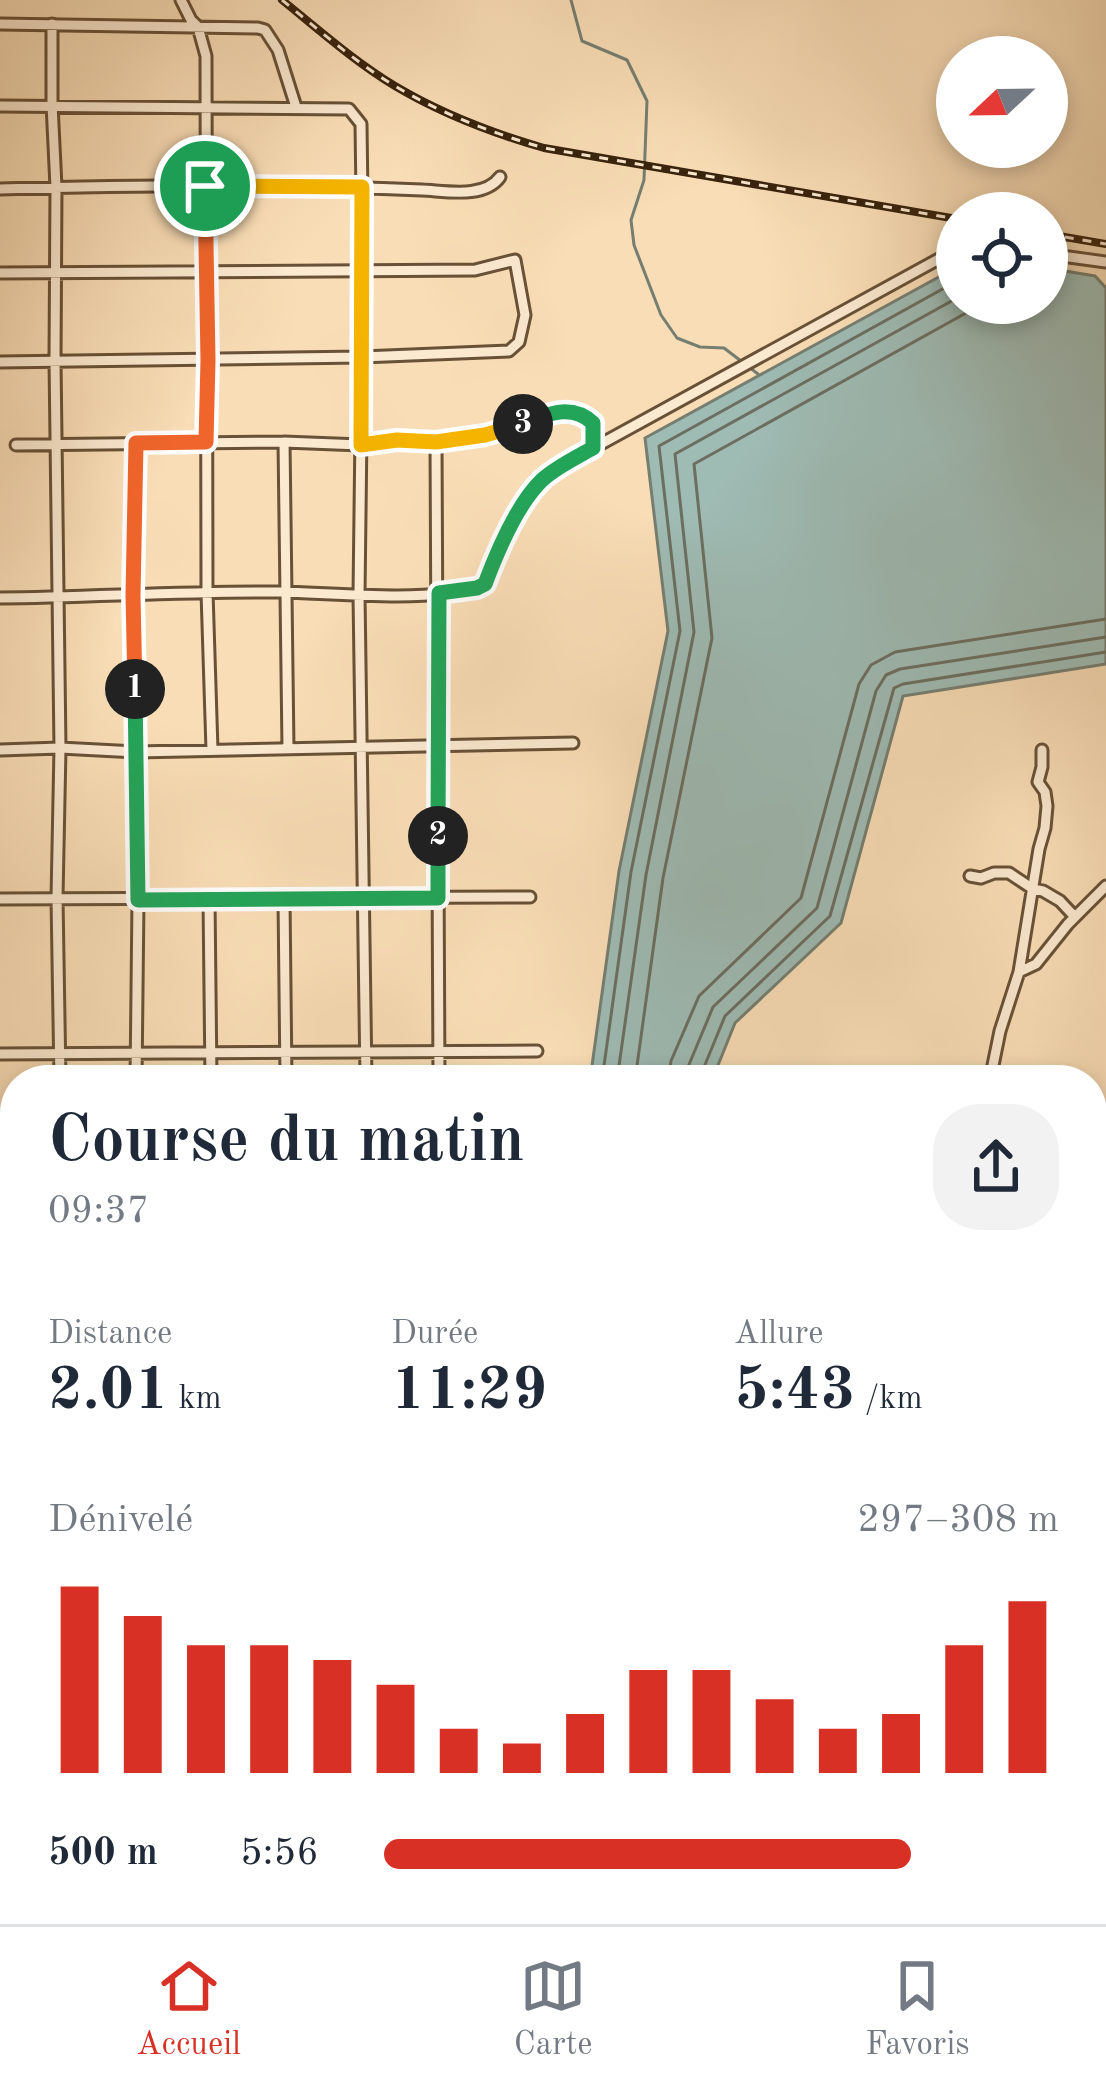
<!DOCTYPE html>
<html lang="fr">
<meta charset="utf-8">
<style>
:root{--surface:#fff;--page:#f2f2f3;--text:#1f2937;--muted:#747a83;--line:#e0e1e3;--accent:#d93025}
body{margin:0;font-family:"Old Standard TT",serif;background:var(--page);color:var(--text);height:100vh;display:flex;flex-direction:column;font-size:45px;white-space:nowrap}
*{box-sizing:border-box;margin:0}
p{font-size:39px;color:var(--muted)}
.icon{flex:none;width:66px;height:66px;fill:none;stroke:currentColor;stroke-width:2;stroke-linecap:round;stroke-linejoin:round}
.map{position:relative;flex:1;overflow:hidden}
.drawer{position:absolute;left:0px;top:1065px;width:1107px;height:861px;display:flex;flex-direction:column;background:var(--surface);border-radius:48px 48px 0 0;box-shadow:0 6px 18px #0003}
.drawer>*{flex:none}
.needle{width:78px;rotate:248deg}
.tools{position:absolute;left:936px;top:36px;display:grid;gap:24px}
.tools a{display:grid;place-items:center;width:132px;height:132px;border-radius:50%;background:var(--surface);box-shadow:0 6px 18px #0003;font-size:60px}
.pin{position:absolute;display:grid;place-items:center;width:102px;height:102px;color:#fff;margin:-51px;border:6px solid #fff;border-radius:50%;box-shadow:0 3px 12px #0007}
.km{position:absolute;width:60px;height:60px;margin:-30px;border-radius:50%;background:#222;color:#fff;font-size:33px;line-height:60px;text-align:center}
.round{display:grid;place-items:center;flex:none;width:126px;height:126px;border-radius:48px;background:var(--page)}
.overview{display:flex;align-items:center;justify-content:space-between;height:204px;padding:0 48px}
h1{font-size:66px;font-weight:600;line-height:90px}
.stats{display:grid;grid-template-columns:repeat(3,1fr);gap:18px;height:204px;padding:12px 48px}
.stats div{display:grid;align-content:center}
.stats b{font-size:60px;font-weight:600}
.stats small{font-size:33px;font-weight:400}
.stats p{font-size:33px}
.chart{height:336px;padding:24px 48px}
.chart p{display:flex;justify-content:space-between}
.chart svg{width:100%;height:216px;margin-top:12px;stroke:var(--accent);stroke-width:6}
ul{padding:0 48px;list-style:none;font-size:39px}
li{display:grid;grid-template-columns:192px 144px 1fr;align-items:center;height:90px}
li i{height:30px;border-radius:15px;background:var(--accent)}
.tab-bar{display:flex;justify-content:space-around;align-items:center;height:168px;border-top:3px solid var(--line);background:var(--surface);font-size:33px;color:var(--muted)}
.tab-bar a{display:grid;justify-items:center;gap:6px}
.tab-bar .selected{color:var(--accent)}
.map>svg:first-child{display:block}
.water{fill:#9ebbb4;stroke:#757e71;stroke-width:3}
.lines{fill:none;stroke-linecap:round;stroke-linejoin:round}
.shore{stroke:#6b6e60;stroke-width:3}
.stream{stroke:#757e71;stroke-width:3}
.minor-casing{stroke:#685136;stroke-width:15}
.trunk-casing{stroke:#38220c;stroke-width:21}
.minor{stroke:#fbe9d0;stroke-width:9}
.trunk{stroke:#f9ddb6;stroke-width:15}
.rail-casing{stroke:#38220c;stroke-width:8}
.rail{stroke:#fbe9d0;stroke-width:3;stroke-dasharray:9;stroke-linecap:butt}
.split-1-casing{stroke:#fff;stroke-width:24}
.split-2-casing{stroke:#fff;stroke-width:24}
.split-3-casing{stroke:#fff;stroke-width:24}
.split-4-casing{stroke:#fff;stroke-width:24}
.split-1{stroke:#f0652b;stroke-width:15}
.split-2{stroke:#22a559;stroke-width:15}
.split-3{stroke:#22a559;stroke-width:15}
.split-4{stroke:#f5b400;stroke-width:15}
</style>
<div class="map">
<svg width="1106" height="1924" viewBox="0 0 1106 1924">
<rect width="100%" height="100%" fill="#f9ddb6"/>
<filter id="stains"><feTurbulence type="fractalNoise" baseFrequency=".00167" numOctaves="4"/><feColorMatrix values="0 0 0 0 .2 0 0 0 0 .09 0 0 0 0 .02 0 0 0 .5 -.17"/></filter>
<radialGradient id="worn" r=".72"><stop offset=".6" stop-color="#630" stop-opacity="0"/><stop offset="1" stop-color="#630" stop-opacity=".3"/></radialGradient>
<path class="water" d="M957 267V303H1047V268L1095 276 1106 288V664L903 696 841 923 735 1023 712 1080H590L619 871 668 631 645 438Z"/>
<g class="lines">
<path class="shore" d="M602 1080 631 872 680 631 659 446 957 281
M617 1080 646 875 694 632 675 454 957 298
M635 1080 663 878 712 638 694 464 984 303
M668 1080 671 1061 699 996 801 898 859 684 871 665 895 652 1106 619
M686 1080 688 1067 713 1007 817 908 876 691 886 675 900 669 1106 637
M701 1080 702 1072 725 1016 830 916 894 688 903 684 1106 652"/>
<path class="stream" d="M571 0 582 41 627 60 647 101 644 180 631 220 634 245 661 315 677 338 700 347 724 348 758 374
M361 1924 364 1911"/>
<defs>
<path id="minor" d="M181 0 191 20 198 27 206 56 207 592 212 750
M0 24 258 28 265 30 278 50 296 107
M52 24V104L56 187 55 361 60 748 57 898 60 1080
M0 106 349 109 361 124 363 269 359 595 366 1080
M0 189C141 185 282 184 422 190 446 191 484 199 500 177
M1047 254 1106 262
M0 273 475 270 515 260 525 315 519 342 509 351 362 357 0 362
M284 442 288 748
M436 442 439 1080
M136 443 133 595 138 900 136 1080
M16 445 284 442 361 445 408 440 436 442 485 435 560 411 590 418 594 430 593 448
M0 598C95 597 190 591 284 592 332 593 445 604 485 584 497 551 518 498 546 476 559 467 574 459 588 451L957 249
M0 750 60 748 136 752 573 743
M970 876 981 878 994 873H1009L1033 889 1043 891 1060 901 1075 917
M0 899 530 897
M209 899 211 1080
M284 899 286 1080
M1019 972 1036 964 1068 924 1106 886
M0 1054 537 1051
M990 1080 1000 1031 1019 972 1039 849 1045 828 1047 806 1045 792 1038 782 1042 767V750
M0 1199 15 1200
M0 1239 15 1242
M0 1289H15
M0 1402 15 1461
M1101 1434 1106 1383
M0 1490 15 1487
M1092 1589 1101 1538 1106 1454
M1092 1677 1106 1679
M1092 1697 1106 1716
M0 1810 15 1808
M1092 1861 1106 1862
M104 1911 107 1924
M185 1911 187 1924
M265 1911 267 1924
M1069 1911 1075 1924
M696 1924 699 1911
M1022 1924 1025 1911"/>
<path id="trunk" d="M1092 1432 1106 1435
M0 1717 15 1707
M0 1861 9 1924"/>
</defs>
<use href="#minor" class="minor-casing"/>
<use href="#trunk" class="trunk-casing"/>
<use href="#minor" class="minor"/>
<use href="#trunk" class="trunk"/>
<defs>
<path id="rail" d="M282 0C319 30 355 62 395 86 442 114 492 133 544 148L957 219
M1047 234 1106 244"/>
</defs>
<use href="#rail" class="rail-casing"/>
<use href="#rail" class="rail"/>
</g>
<g class="lines">
<defs>
<path id="split-1" d="M135 689 133 595 136 443 206 442 208 360 205 186"/>
<path id="split-2" d="M135 689 138 900 438 898V836"/>
<path id="split-3" d="M438 836 439 593 477 588 485 584C497 552 517 504 542 480 556 467 577 457 593 448V423C571 403 547 414 523 424"/>
<path id="split-4" d="M205 186 362 187 361 445 397 440 436 442 485 435 523 424"/>
</defs>
<use href="#split-1" class="split-1-casing"/>
<use href="#split-2" class="split-2-casing"/>
<use href="#split-3" class="split-3-casing"/>
<use href="#split-4" class="split-4-casing"/>
<use href="#split-1" class="split-1"/>
<use href="#split-2" class="split-2"/>
<use href="#split-3" class="split-3"/>
<use href="#split-4" class="split-4"/>
</g>
<rect width="100%" height="100%" filter="url(#stains)"/>
<rect width="100%" height="100%" fill="url(#worn)"/>
</svg>
<div class="tools">
<a><svg class="needle" viewBox="-14 -14 28 28"><path d="M0-13l5 13h-10z" fill="#e53935"/><path d="M0 13l5-13h-10z" fill="#747a83"/></svg></a>
<a><svg class="icon" aria-label="locate" viewBox="0 0 24 24"><circle cx="12" cy="12" r="6"/><path d="M12 2v4M12 18v4M2 12h4M18 12h4"/></svg></a>
</div>
<div class="pin" style="left:205px;top:186px;background:#1e9e55"><svg class="icon" aria-label="arrive" viewBox="0 0 24 24"><path d="M6 21V4h12l-3 4 3 4H6"/></svg></div>
<b class="km" style="left:135px;top:689px">1</b>
<b class="km" style="left:438px;top:836px">2</b>
<b class="km" style="left:523px;top:424px">3</b>
<section class="drawer">
<div class="overview"><div><h1>Course du matin</h1><p>09:37</p></div><a class="round"><svg class="icon" aria-label="share" viewBox="0 0 24 24"><path d="M12 15V3M7 8l5-5 5 5M5 13v7h14v-7"/></svg></a></div>
<div class="stats">
<div><p>Distance</p><b>2.01<small> km</small></b></div>
<div><p>Durée</p><b>11:29</b></div>
<div><p>Allure</p><b>5:43<small> /km</small></b></div>
</div>
<div class="chart"><p><span>Dénivelé</span>297–308 m</p>
<svg viewBox="0 0 160 44" preserveAspectRatio="none"><path d="M5 44V6M15 44V12M25 44V18M35 44V18M45 44V21M55 44V26M65 44V35M75 44V38M85 44V32M95 44V23M105 44V23M115 44V29M125 44V35M135 44V32M145 44V18M155 44V9"/></svg>
</div>
<ul>
<li><b>500 m</b>5:56<i style="width:78%"></i></li>
</ul>
</section>
</div>
<nav class="tab-bar">
<a class="selected"><svg class="icon" aria-label="home" viewBox="0 0 24 24"><path d="M3 11l9-7 9 7M6 9v11h12V9"/></svg>Accueil</a>
<a><svg class="icon" aria-label="map" viewBox="0 0 24 24"><path d="M3 6l6-2 6 2 6-2v14l-6 2-6-2-6 2zM9 4v14M15 6v14"/></svg>Carte</a>
<a><svg class="icon" aria-label="saved" viewBox="0 0 24 24"><path d="M7 4h10v16l-5-4-5 4z"/></svg>Favoris</a>
</nav>
